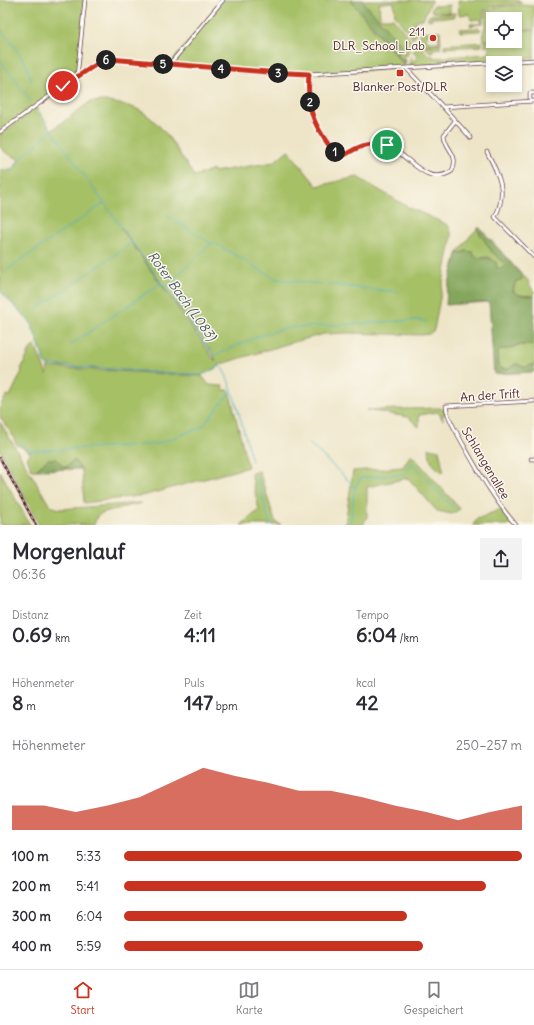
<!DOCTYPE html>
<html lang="de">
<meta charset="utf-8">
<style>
:root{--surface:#fff;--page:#f2f2f3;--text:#2b2b33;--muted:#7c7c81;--line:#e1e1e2;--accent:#c8321e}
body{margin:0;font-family:Delius,sans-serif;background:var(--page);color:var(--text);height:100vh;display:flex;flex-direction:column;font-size:15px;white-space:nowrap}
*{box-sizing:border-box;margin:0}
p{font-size:13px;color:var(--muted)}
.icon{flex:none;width:22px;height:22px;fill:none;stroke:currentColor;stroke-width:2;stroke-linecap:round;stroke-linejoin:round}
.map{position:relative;height:525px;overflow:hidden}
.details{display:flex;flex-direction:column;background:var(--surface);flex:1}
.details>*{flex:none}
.tools{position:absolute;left:486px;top:12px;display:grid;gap:8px}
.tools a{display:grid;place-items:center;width:36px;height:36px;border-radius:0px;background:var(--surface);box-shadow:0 2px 6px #0003;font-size:20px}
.pin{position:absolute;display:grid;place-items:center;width:34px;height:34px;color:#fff;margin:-17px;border:2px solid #fff;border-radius:50%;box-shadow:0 1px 4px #0007}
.km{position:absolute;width:20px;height:20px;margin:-10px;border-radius:50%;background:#222;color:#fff;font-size:11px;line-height:20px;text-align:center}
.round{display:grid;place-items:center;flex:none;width:42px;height:42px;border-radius:0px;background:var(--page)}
.head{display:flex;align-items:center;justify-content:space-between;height:68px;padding:0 12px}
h1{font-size:22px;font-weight:800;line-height:30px}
.stats{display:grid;grid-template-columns:repeat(3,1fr);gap:6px;height:68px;padding:4px 12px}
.stats div{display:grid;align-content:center}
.stats b{font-size:20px;font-weight:800}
.stats small{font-size:11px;font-weight:400}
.stats p{font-size:11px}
.chart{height:112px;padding:8px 12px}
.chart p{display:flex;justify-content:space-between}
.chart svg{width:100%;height:72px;margin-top:4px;fill:var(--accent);opacity:.7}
ul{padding:0 12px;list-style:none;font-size:13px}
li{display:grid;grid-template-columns:64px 48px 1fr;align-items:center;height:30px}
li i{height:10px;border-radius:5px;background:var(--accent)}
.menu{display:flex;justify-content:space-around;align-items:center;height:56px;border-top:1px solid var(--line);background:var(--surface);font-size:11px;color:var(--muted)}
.menu a{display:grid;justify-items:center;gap:2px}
.menu .selected{color:var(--accent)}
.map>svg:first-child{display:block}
.green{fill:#a6c066;stroke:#787048;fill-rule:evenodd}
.forest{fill:#84a65b;stroke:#676243}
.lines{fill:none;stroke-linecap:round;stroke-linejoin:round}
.stream{stroke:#47b1c5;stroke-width:1}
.minor-casing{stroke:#633d43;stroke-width:4.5}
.minor{stroke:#fff;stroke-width:3}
.rail-casing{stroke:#4a1f2b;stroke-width:2.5}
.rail{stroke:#fbf7ec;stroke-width:1;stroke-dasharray:3;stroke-linecap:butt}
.route-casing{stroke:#fff;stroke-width:8}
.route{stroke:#c8321e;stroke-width:5}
.poi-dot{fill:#c8321e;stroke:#fbf7ec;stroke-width:1.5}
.labels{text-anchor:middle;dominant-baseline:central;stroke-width:3;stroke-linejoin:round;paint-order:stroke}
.poi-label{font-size:12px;fill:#4a1f2b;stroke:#fbf7ec;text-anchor:end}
.street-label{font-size:12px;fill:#4a1f2b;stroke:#fbf7ec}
.water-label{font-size:13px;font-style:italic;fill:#495969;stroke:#fbf7ec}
</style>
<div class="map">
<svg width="534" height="525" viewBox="0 0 534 525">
<rect width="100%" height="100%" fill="#fbf7ec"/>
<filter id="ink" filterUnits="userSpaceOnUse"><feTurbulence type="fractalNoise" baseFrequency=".025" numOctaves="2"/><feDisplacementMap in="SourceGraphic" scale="8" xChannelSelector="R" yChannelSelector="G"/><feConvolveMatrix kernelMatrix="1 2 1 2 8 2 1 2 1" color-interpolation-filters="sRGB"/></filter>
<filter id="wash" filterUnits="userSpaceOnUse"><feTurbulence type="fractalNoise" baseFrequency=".012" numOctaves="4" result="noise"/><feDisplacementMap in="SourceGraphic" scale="16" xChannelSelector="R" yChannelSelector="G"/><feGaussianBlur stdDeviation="0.9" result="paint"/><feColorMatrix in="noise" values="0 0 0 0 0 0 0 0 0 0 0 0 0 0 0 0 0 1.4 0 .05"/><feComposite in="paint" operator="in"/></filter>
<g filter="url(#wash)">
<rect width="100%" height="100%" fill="#eee5c8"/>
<path class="green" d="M0 0H85L77 77 0 132Z
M223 0H350L406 68 309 74 169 65Z
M362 0H432L423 19 415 20 416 25 421 24 413 39 395 15 394 2 379 3 380 18H393L412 42 407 56 404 55 403 58 406 59V61L400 59 396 54 400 52 402 48Z
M458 0H519V1H521V3L487 7 483 12V23L470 26 471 23 472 24H481V19L471 20 470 14 459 15Z
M450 5V13L433 12 431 10 433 6Z
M521 5 534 6V29L515 30V19H505L504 12H500V19H493L492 39 484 41 483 33 486 24 485 13 486 10 500 7Z
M455 13V17L431 18V20L427 19 430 15Z
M478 28 481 29 480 31 460 32V29Z
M534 30V58L418 66H411L409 64 411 56 412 60 415 61 418 54 414 52H412C413 48 418 46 422 47L427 54 433 56 434 58 489 54V46H485V42L493 40V41H515V31Z
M436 31V34L426 35 427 42H439V34H438L437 31H440L441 44 424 45 417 41 421 32Z
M482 42V46L444 48V45Z
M439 45 441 48 433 49V52L429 51 424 46Z
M105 101C117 104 131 105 141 111 166 126 179 154 194 176L213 170 214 172 274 162 288 150 317 186 357 177 408 207 448 225 452 235 434 330 429 334 420 335 350 333 324 334 287 344 218 365 220 366 202 375 46 365 31 323 0 291V170H13L19 159 6 153 0 147V134L3 133 36 108 52 130 90 102ZM121 228 214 356 216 362Z
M477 229 492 252 505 264V266L501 269 497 268 496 262 489 257 477 258 467 251 457 254 471 235Z
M523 276C530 280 528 285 534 291V296C526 295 519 297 513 291L516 281 521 280Z
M534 344V364C527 367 524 369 518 364L514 365 508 369H501L498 366V352L501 349H508L518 345H527Z
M35 346 47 375 48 367 202 376 209 385 223 386V390H229L248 467 146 495 84 503 82 471 75 461 71 462 67 467 45 462 36 470H32L27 457 31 453 16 444 13 436 0 417V406L7 395 10 396 22 371 21 369 31 348Z
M440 408 444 410 446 414 442 415 443 420 438 412 419 415V427L408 417 366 410Z
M0 422 50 506 60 509 141 503 104 512 97 516 94 525H39L0 450Z
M429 448 439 450 444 473C432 465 430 463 429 448Z
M411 454 460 509 452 514 437 511 408 478 367 487V517L363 525H345L353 471 403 467Z
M0 471 30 525H0Z
M259 471 275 521 281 525H241L259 510 251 473Z
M501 509 514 525H473L477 519Z"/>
<path class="forest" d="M350 0H362L402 46V49L396 54 400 59 406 61 405 65Z
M479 227 523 276 521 280 516 281 514 286 513 291C519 297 526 295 534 296V344L527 345H518L508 349H501L498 352V366L501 369H508L514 365 518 364C524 369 527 367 534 364V372L494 374 489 302 446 305 447 291 457 254 467 251 473 252 474 256C482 261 485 254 496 262L497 268 501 269 505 266V264L492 252 477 229Z
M48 459H57L63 467H67L72 461H75L81 469 36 470Z"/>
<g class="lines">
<path class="stream" d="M0 29C13 45 28 60 31 81
M0 60 31 101
M36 108 214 356 256 337 286 328 417 320 426 322
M0 170H13L20 159 52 130
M165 214 210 243
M5 271 103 204
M165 287 213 242 276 279 398 292
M0 291 31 323 46 365 202 375 220 366C230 372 247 445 252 461
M37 309 132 243
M70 345 161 283
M18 442 31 451 157 444 202 427 232 390
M309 443 355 487 350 525
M256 474 269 521 273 525
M355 487 361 478 405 474 412 463 454 509"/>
</g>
</g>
<g filter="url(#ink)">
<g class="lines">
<defs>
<path id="minor" d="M169 65 223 0
M406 68 443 107 471 138
M309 74 310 106 313 120 333 150 340 157C352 153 360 144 374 143 405 142 421 191 452 171 460 154 445 150 444 135L455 121
M77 77 85 0
M530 101V93H534
M443 107 534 101
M0 132 63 86 100 62 109 59 268 73 309 74 534 60
M487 152C499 175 508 192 495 217L534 257
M531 459H534
M516 525C493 499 476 467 459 437 454 427 447 417 446 406L534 401"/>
</defs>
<use href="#minor" class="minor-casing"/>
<use href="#minor" class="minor"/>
<defs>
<path id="rail" d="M0 458 36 525"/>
</defs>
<use href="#rail" class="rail-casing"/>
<use href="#rail" class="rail"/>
</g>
</g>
<g class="lines" filter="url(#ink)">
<defs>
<path id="route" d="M63 86 100 62 109 59 268 72 309 74C306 111 315 128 337 156L340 157 343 156C359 146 367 142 387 145"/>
</defs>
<use href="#route" class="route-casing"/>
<use href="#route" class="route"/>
</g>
<g class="poi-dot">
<circle cx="433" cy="38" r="4"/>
<rect x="396" y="69" width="8" height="8" rx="2"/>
</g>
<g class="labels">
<g class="poi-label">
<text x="425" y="31">211<tspan x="425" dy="14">DLR_School_Lab</tspan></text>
<text x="400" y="86" text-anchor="middle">Blanker Post/DLR</text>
</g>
<g class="street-label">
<text transform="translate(490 395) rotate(-4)">An der Trift</text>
<text transform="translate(486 463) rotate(59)">Schlangenallee</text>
</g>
<g class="water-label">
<text transform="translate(182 296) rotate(54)">Roter Bach (L083)</text>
</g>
</g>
</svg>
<div class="tools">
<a><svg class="icon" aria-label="locate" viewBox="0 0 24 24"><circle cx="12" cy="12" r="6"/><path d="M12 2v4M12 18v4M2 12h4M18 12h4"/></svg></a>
<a><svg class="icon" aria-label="layers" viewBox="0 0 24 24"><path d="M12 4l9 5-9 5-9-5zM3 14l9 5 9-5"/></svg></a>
</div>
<div class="pin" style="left:387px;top:145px;background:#1e9e55"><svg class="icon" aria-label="arrive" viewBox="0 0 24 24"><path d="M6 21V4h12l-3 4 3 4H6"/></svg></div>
<div class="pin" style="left:63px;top:86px;background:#d93025"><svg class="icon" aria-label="check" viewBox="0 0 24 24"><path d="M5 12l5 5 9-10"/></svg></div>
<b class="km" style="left:335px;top:152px">1</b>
<b class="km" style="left:310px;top:102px">2</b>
<b class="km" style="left:278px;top:73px">3</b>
<b class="km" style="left:221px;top:69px">4</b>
<b class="km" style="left:163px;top:64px">5</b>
<b class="km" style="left:106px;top:60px">6</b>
</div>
<section class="details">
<div class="head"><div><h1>Morgenlauf</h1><p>06:36</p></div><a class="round"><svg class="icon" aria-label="share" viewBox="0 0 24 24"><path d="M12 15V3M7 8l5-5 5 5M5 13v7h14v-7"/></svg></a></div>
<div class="stats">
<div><p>Distanz</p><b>0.69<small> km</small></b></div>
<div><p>Zeit</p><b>4:11</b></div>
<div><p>Tempo</p><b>6:04<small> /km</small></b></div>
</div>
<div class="stats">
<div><p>Höhenmeter</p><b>8<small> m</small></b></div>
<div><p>Puls</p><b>147<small> bpm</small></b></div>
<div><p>kcal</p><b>42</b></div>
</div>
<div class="chart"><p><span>Höhenmeter</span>250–257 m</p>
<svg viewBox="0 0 160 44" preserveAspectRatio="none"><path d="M0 44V29L10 29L20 33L30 29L40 24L50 15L60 6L70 11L80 15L90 20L100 20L110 24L120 29L130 33L140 38L150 33L160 29V44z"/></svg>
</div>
<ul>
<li><b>100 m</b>5:33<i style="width:100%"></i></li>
<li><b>200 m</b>5:41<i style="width:91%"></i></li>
<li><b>300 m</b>6:04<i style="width:71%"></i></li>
<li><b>400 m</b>5:59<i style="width:75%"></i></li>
</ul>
</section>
<nav class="menu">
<a class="selected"><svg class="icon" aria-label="home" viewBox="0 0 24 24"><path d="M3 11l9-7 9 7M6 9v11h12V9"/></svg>Start</a>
<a><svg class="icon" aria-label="map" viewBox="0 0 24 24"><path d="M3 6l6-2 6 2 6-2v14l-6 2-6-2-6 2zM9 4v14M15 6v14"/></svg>Karte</a>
<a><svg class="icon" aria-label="saved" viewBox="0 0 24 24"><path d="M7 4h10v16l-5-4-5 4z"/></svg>Gespeichert</a>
</nav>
